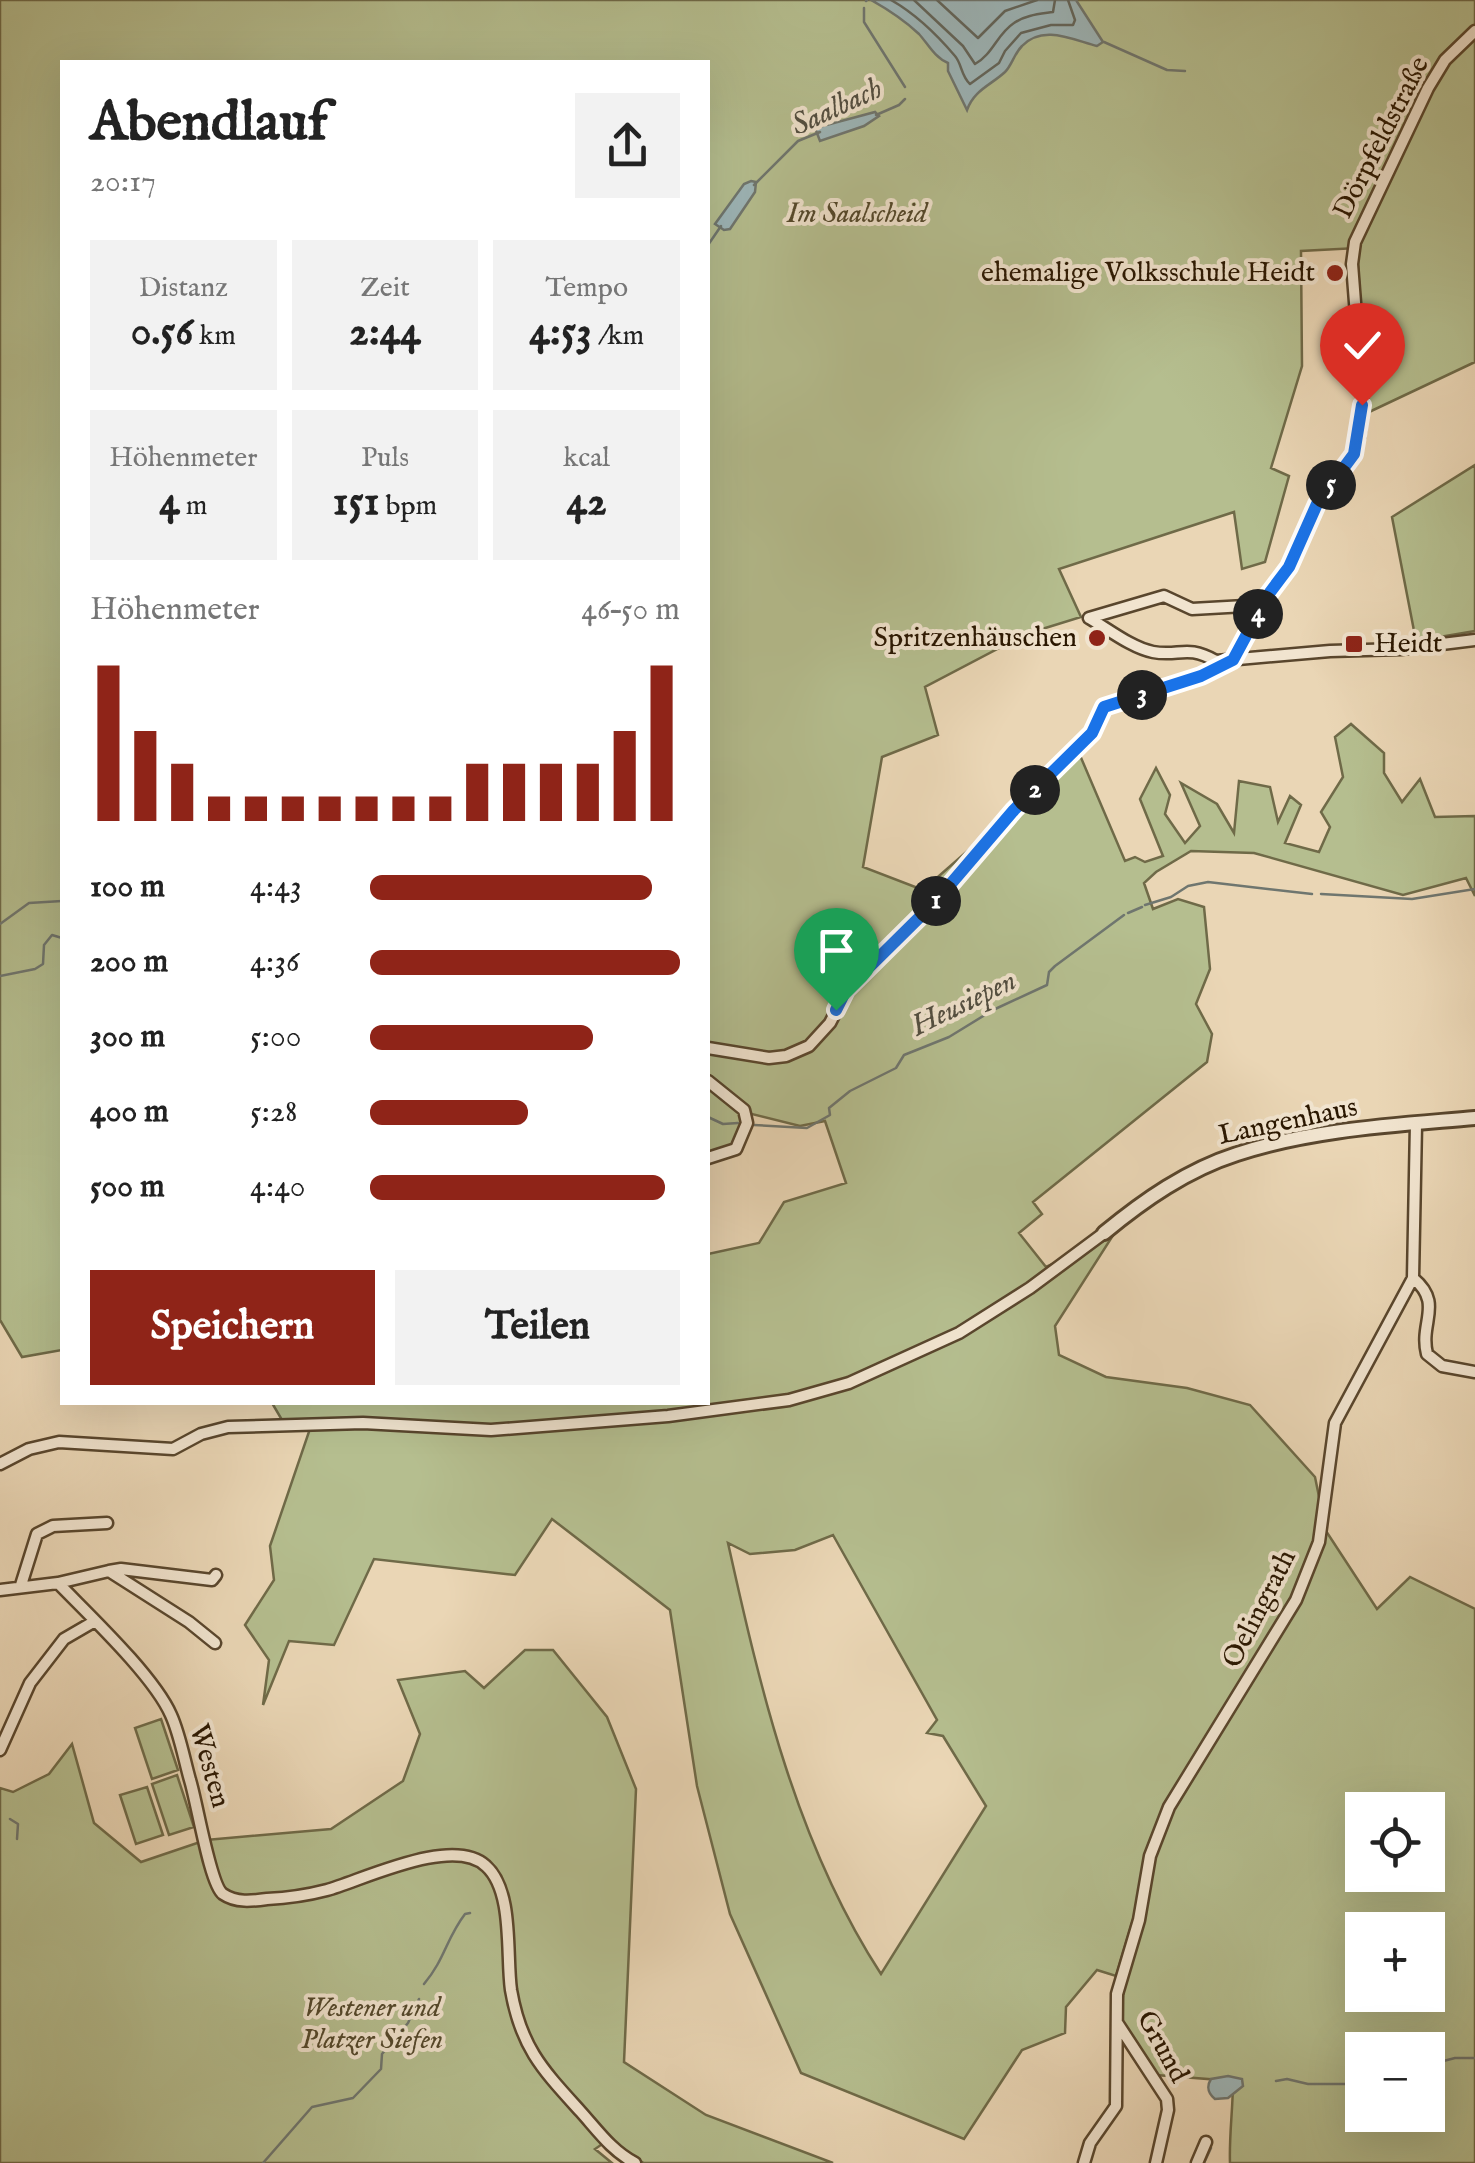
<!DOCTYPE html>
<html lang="de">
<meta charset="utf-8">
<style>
:root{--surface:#fff;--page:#f2f2f2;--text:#222;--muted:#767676;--accent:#8f2418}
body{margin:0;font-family:"IM FELL English",serif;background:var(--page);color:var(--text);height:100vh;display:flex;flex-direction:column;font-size:38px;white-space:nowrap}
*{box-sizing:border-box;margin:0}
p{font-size:32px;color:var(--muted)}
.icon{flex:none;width:55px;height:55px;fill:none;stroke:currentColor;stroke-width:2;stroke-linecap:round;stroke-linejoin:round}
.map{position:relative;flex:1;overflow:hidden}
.sheet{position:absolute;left:60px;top:60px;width:650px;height:1345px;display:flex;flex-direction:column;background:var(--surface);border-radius:0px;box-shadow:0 10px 40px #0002}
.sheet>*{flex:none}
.buttons{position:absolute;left:1345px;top:1792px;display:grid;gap:20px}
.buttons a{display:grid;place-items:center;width:100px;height:100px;border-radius:0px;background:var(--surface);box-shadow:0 10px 40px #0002;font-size:50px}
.pin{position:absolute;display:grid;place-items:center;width:85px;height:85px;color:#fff;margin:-102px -42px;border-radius:50% 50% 50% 0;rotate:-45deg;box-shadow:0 0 10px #0007}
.pin .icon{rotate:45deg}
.km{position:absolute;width:50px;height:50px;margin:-25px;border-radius:50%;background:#222;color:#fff;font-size:28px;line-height:50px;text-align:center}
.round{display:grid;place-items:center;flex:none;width:105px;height:105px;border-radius:0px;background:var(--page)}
.summary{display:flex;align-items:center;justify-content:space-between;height:170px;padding:0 30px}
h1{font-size:55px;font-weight:800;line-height:75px}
.stats{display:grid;grid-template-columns:repeat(3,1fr);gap:15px;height:170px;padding:10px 30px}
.stats div{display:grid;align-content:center;border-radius:0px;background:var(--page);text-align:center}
.stats b{font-size:42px;font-weight:800}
.stats small{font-size:28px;font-weight:400}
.stats p{font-size:28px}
.chart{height:280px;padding:20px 30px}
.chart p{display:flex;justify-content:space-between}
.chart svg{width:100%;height:180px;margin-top:10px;stroke:var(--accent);stroke-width:6}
.button{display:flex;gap:20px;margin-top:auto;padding:20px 30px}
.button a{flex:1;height:115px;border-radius:0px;background:var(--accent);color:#fff;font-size:40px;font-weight:800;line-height:115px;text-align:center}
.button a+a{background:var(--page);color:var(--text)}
ul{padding:0 30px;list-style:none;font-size:32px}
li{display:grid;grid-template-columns:160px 120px 1fr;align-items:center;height:75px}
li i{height:25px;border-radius:12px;background:var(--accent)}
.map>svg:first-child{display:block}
.green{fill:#b5be8f;stroke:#6f6a48;stroke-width:2.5;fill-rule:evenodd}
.water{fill:#9db6b9;stroke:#6f766f;stroke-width:2.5}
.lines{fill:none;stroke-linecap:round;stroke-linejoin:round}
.shore{stroke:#63665c;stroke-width:2.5}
.stream{stroke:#6f766f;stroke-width:2.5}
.minor-casing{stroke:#59462d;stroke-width:15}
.tertiary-casing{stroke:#59462d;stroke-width:18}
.minor{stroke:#f1e4cf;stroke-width:10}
.tertiary{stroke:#f1e4cf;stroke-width:12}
.route-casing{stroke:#fff;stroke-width:20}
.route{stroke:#1a73e8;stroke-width:12}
.poi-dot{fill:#8f2418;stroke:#f1e4cf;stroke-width:4}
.labels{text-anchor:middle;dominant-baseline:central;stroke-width:8;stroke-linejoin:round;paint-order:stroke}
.street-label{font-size:28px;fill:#291600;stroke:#f1e4cf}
.park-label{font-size:28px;font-style:italic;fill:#53482b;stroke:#f1e4cf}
.poi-label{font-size:28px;fill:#291600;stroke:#f1e4cf;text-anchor:end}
.water-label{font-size:30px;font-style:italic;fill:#524e41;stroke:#f1e4cf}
</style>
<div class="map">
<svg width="1475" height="2163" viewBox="0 0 1475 2163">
<rect width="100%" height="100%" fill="#ead6b5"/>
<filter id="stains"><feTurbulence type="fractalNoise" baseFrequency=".002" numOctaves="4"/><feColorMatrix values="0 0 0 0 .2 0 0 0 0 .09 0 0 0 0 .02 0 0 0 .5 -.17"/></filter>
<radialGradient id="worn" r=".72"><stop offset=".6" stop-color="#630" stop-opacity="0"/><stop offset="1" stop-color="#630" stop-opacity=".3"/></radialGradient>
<path class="green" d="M0 0H1475V362L1367 413 1357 248 1301 251 1302 366 1271 468 1289 476 1265 562 1242 569 1234 512 1059 569 1081 617 1026 634 925 687 938 735 882 757 863 867 923 890 1079 753 1125 861 1135 857 1145 862 1163 856 1140 799 1156 768 1170 795 1165 814 1185 843 1200 826 1181 783 1217 804 1234 833 1239 781 1270 787 1278 822 1290 796 1301 805 1285 843 1319 852 1330 827 1321 812 1343 777 1335 737 1351 724 1384 753V773L1402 802 1420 779 1435 817 1475 816V896L1466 878 1403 895 1254 853 1191 851 1156 872 1144 883 1153 909 1178 899 1204 907 1210 969 1196 1004 1212 1034 1207 1062 1033 1202 1042 1214 1019 1233 1046 1267 1112 1237 1055 1326 1059 1355 1106 1377 1187 1388 1250 1405 1315 1477 1326 1531 1377 1609 1410 1577 1475 1609V2163H1230C1229 2135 1233 2109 1233 2081L1156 2075 1121 2025C1120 1974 1145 1927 1150 1876L1143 1868 1134 1916 1116 1976 1097 1970 1066 2007 1065 2033 1022 2050 964 2139 801 2073 730 1914 697 1786 670 1610 552 1519 515 1575 374 1559 334 1645 289 1641 263 1705 269 1660 245 1625 274 1580 270 1546 313 1420H282L272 1403 708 1402V1254L759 1243 784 1202 846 1183 825 1121 800 1126 744 1112 742 1129 732 1146 708 1154V62H62V1350L22 1357 0 1320ZM833 1535 937 1720 927 1733 943 1736 986 1806 881 1974C797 1845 761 1692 728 1543L750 1554 795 1550ZM1362 1810H1428V1875H1362ZM1362 1930H1428V1995H1362ZM1362 2050H1428V2115H1362Z
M1475 465V631L1416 641 1392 517Z
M525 1650H553L607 1717 636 1789 624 2062 706 2115 833 2163H644L628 2155 611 2138 595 2149 612 2163H0V1788L13 1792 49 1774 72 1744 94 1823 141 1862 206 1840 331 1829 403 1781 420 1734 398 1680 465 1671 484 1688Z
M161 1719 178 1770 152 1779 135 1728Z
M177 1775 194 1827 169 1835 152 1784Z
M147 1787 163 1835 136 1844 120 1795Z"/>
<path class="water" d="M871 0H1076L1103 42 1097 46C1073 40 1043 24 1022 46 1014 54 1012 65 1005 72 991 85 974 90 967 110L948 71V63C935 58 928 44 919 34 904 20 889 10 871 0Z
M875 112 879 116 864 126 820 141 815 128Z
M751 181 756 182 755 192 730 229 724 230 715 224 744 184Z
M1228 2076 1242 2079 1243 2086 1228 2098 1215 2099C1208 2093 1206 2087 1211 2079Z"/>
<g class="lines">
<path class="shore" d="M891 0C914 13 938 36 955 56 962 64 961 76 970 84L999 63 1005 51 1021 33 1051 25H1073L1075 20 1068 0
M914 0 963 46 975 64C993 54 997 34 1014 23 1025 15 1040 14 1053 12L1055 0
M937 0 978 38 1005 11 1037 0"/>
<path class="stream" d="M866 1 867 0
M864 8V22L905 87
M1104 42 1167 70 1185 71
M876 115 899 105 905 99
M754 185 798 141 820 132
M708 245 721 226
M1321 894 1412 899 1475 889
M1145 905 1171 897 1188 886 1208 882 1312 894
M1128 913 1142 907
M0 924 29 903 62 901
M0 976 35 969 43 964 44 945 52 935 62 938
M708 1117 723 1124 738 1123
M754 1125 807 1128 830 1115 829 1108 850 1091 896 1068 904 1055 949 1037 993 1010 1047 985 1049 972 1055 966 1124 915
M10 1819 18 1824 17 1839
M424 1984C445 1959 446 1939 465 1914L470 1913
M1428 2065 1455 2058H1475
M1276 2081 1287 2079 1308 2084H1362
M263 2163 312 2107 353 2098 381 2069 382 2054 408 2023 419 1999
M1204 2163 1211 2148"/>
<defs>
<path id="minor" d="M1089 618C1108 629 1132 648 1153 652 1180 657 1186 644 1216 661L1330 651 1401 649 1475 640
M1089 618 1164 596 1192 609 1245 606 1264 597
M1233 660 1268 595 1289 567 1317 503 1353 455 1359 437 1363 405 1352 264 1355 242 1428 88 1445 60 1475 31
M708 1048 769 1058 786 1056 809 1046 830 1023 847 990 937 900 1014 810 1073 753 1092 733 1104 707 1201 676 1233 660
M708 1081 744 1110 747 1123 736 1149 708 1158
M1413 1278C1444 1304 1419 1322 1427 1354L1442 1366 1475 1372
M0 1464 29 1449 59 1442 173 1449 201 1434 228 1427 363 1423 491 1430 668 1416 789 1400 849 1383 959 1333 1030 1288 1104 1233
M109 1571 121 1569 212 1580 216 1575
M58 1583 109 1571 189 1622 215 1643
M21 1585 37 1534 53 1526 107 1523
M0 1590 58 1583C89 1615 154 1676 171 1715 180 1735 184 1759 190 1780 197 1802 210 1885 223 1894 236 1903 252 1901 267 1899 287 1898 308 1895 327 1890 363 1880 453 1835 486 1866 514 1891 506 1955 511 1990 521 2048 543 2070 581 2112 598 2131 612 2151 635 2163
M0 1750 30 1683 64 1639 95 1621
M1118 2024 1167 2099 1168 2110 1156 2163
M1084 2163 1090 2143 1116 2106 1117 1994 1139 1920 1150 1856 1169 1807 1296 1600 1319 1542 1335 1423 1413 1278 1416 1124
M1197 2163 1206 2142"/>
<path id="tertiary" d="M1104 1233C1144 1200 1187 1170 1237 1154 1312 1129 1397 1125 1475 1118"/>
</defs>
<use href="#minor" class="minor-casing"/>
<use href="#tertiary" class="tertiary-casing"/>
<use href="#minor" class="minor"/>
<use href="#tertiary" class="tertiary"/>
</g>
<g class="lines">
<defs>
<path id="route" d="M836 1010 846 990 937 900 1014 810 1092 733 1104 707 1201 676 1233 660 1268 595 1289 567 1317 504 1354 454 1362 405"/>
</defs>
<use href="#route" class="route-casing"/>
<use href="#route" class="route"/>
</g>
<g class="poi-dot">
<circle cx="1335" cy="273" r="10"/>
<circle cx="1097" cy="638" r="10"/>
<rect x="1344" y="634" width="20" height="20" rx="5"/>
</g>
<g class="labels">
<g class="street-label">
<text transform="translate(1382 138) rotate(-63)">Dörpfeldstraße</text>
<text transform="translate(1288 1122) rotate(-12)">Langenhaus</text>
<text transform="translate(1260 1609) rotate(-63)">Oelingrath</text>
<text transform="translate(209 1766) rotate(74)">Westen</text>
<text transform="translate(1162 2047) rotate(61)">Grund</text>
</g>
<g class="park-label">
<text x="857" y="214">Im Saalscheid</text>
<text x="372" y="2008">Westener und<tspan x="372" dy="32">Platzer Siefen</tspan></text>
</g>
<g class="poi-label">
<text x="1315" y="273">ehemalige Volksschule Heidt</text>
<text x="1077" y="638">Spritzenhäuschen</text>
<text x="1374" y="644" text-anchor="start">Heidt</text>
</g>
<g class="water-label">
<text transform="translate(837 108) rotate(-25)">Saalbach</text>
<text transform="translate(964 1004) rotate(-26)">Heusiepen</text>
</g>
</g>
<rect width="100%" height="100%" filter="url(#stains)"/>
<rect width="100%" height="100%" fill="url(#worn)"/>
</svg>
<div class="buttons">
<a><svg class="icon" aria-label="locate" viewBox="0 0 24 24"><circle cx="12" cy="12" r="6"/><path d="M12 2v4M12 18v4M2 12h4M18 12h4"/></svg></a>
<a>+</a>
<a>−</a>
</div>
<div class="pin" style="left:836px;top:1010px;background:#1e9e55"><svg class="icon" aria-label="arrive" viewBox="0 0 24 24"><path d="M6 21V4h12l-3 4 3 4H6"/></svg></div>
<div class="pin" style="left:1362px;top:405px;background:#d93025"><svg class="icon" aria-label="check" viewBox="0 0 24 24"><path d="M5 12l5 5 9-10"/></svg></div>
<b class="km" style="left:936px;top:901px">1</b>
<b class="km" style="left:1035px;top:790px">2</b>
<b class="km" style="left:1142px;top:695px">3</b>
<b class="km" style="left:1258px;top:614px">4</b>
<b class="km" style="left:1331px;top:485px">5</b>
<section class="sheet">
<div class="summary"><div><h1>Abendlauf</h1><p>20:17</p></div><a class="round"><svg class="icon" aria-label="share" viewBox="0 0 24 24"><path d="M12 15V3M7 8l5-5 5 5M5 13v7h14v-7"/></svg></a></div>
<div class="stats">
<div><p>Distanz</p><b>0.56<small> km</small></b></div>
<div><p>Zeit</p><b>2:44</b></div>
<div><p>Tempo</p><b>4:53<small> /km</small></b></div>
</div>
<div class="stats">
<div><p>Höhenmeter</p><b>4<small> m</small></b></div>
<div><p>Puls</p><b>151<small> bpm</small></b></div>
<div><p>kcal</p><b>42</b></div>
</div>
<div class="chart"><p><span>Höhenmeter</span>46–50 m</p>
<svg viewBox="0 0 160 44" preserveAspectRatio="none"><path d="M5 44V6M15 44V22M25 44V30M35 44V38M45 44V38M55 44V38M65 44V38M75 44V38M85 44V38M95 44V38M105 44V30M115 44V30M125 44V30M135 44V30M145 44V22M155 44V6"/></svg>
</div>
<ul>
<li><b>100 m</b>4:43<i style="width:91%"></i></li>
<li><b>200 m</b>4:36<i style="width:100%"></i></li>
<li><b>300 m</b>5:00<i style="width:72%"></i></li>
<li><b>400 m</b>5:28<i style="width:51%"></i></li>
<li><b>500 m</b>4:40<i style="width:95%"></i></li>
</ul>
<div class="button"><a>Speichern</a><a>Teilen</a></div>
</section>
</div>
